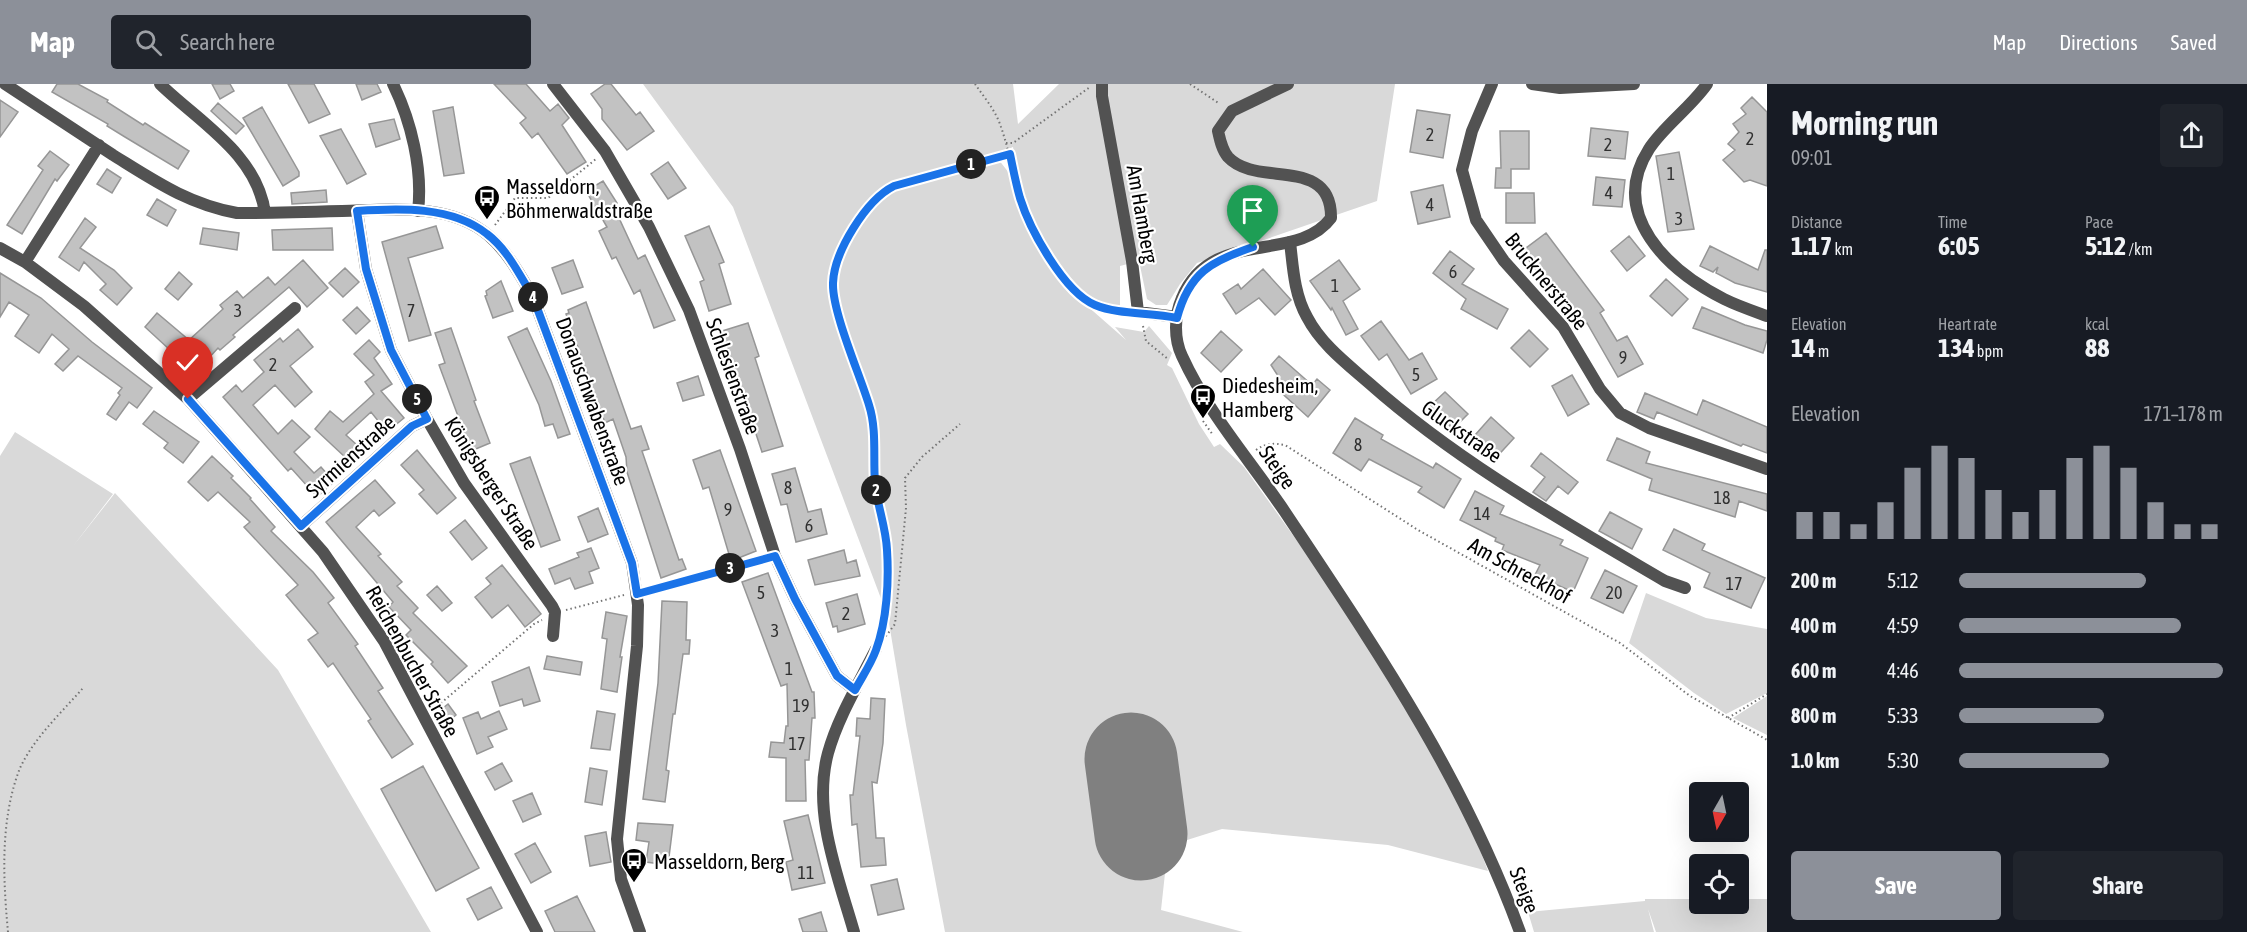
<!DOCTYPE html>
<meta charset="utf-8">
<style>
:root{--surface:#171b24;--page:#20242c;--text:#f1f3f6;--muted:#9ea1a6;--accent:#8c9099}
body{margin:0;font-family:"Asap Condensed",sans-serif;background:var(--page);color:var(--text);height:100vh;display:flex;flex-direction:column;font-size:22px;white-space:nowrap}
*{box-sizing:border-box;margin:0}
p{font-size:20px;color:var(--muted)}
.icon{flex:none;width:33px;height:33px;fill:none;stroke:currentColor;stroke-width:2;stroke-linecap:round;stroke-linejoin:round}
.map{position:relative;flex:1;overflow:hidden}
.side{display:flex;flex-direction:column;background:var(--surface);width:480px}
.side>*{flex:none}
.needle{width:39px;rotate:189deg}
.tools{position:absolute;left:1689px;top:698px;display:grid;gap:12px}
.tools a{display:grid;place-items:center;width:60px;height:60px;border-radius:6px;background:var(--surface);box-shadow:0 6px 24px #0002;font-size:30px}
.pin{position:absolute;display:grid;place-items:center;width:51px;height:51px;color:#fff;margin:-62px -26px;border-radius:50% 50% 50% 0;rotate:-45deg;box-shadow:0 0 6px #0007}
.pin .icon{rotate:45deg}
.km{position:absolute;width:30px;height:30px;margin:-15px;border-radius:50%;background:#222;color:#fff;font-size:16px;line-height:30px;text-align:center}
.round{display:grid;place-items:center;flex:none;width:63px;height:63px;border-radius:6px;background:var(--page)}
.headline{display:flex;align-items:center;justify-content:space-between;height:102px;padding:0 24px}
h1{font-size:33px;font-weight:700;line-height:45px}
.stats{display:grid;grid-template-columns:repeat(3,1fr);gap:9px;height:102px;padding:6px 24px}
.stats div{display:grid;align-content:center}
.stats b{font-size:26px;font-weight:700}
.stats small{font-size:16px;font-weight:400}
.stats p{font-size:16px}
.chart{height:168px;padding:12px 24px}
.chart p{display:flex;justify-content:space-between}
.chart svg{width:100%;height:108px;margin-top:6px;stroke:var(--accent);stroke-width:6}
.primary-button{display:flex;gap:12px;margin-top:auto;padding:12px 24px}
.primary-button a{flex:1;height:69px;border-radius:6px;background:var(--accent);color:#fff;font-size:24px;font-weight:700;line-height:69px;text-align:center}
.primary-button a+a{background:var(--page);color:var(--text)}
ul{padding:0 24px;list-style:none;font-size:20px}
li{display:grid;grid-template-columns:96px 72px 1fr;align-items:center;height:45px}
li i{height:15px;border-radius:8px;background:var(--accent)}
header{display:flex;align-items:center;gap:36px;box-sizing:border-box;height:84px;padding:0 30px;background:var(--accent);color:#fff}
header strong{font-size:28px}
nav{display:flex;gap:33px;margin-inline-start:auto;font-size:21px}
.search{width:420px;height:54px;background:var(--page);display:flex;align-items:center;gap:15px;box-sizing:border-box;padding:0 21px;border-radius:6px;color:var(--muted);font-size:22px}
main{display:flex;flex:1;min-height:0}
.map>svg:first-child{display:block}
.green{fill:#d9d9d9}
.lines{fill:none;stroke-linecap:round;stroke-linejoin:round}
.runway{stroke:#808080;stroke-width:93}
.building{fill:#c2c2c2;stroke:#969696;stroke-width:1.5}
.path{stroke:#747474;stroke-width:2;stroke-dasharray:1.5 3;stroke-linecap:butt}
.minor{stroke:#525252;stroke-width:12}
.tertiary{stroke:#525252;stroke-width:12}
.route-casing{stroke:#fff;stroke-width:12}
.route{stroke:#1a73e8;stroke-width:8}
.labels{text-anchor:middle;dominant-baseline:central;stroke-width:4.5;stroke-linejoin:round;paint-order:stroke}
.number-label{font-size:18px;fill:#303030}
.poi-label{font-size:21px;fill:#000;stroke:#fff;text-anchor:start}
.street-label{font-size:21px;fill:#000;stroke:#fff}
</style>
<header>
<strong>Map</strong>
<div class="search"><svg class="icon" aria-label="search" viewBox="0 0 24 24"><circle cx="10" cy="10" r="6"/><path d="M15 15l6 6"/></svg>Search here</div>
<nav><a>Map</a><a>Directions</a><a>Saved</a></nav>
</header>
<main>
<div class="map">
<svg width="1767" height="848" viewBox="0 0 1767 848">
<rect width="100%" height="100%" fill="#fff"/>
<path class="green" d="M643 0H1013L1018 40 1059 0H1395L1377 117 1197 179 1180 200 1167 221H1156L1147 215 1139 177 1120 182V222C1108 221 1095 218 1085 210 1063 192 1032 140 1023 113 1018 97 1016 79 1013 63L995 71 1009 89 1031 154 1069 206 1126 256 1115 243 1144 248 1149 242 1172 269 1167 281 1172 284 1199 340 1214 363 1220 360 1244 383 1394 592 1451 691 1488 787 1388 761 1222 745 1168 762 1161 826 1243 848H945L906 641 888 533 733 123Z
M15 348 113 410 74 461 115 409 278 586 431 848H0V372Z
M1646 509 1706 534 1767 545V609L1726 630 1694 609 1629 559Z
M1767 612V651L1733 634Z
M1645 815H1699L1700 819H1738L1739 815H1767V848H1656L1648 825 1654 848H1534L1528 828 1645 817Z"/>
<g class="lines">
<path class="runway" d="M1131 675 1141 750"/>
</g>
<path class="building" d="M57 0H78L108 16 107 18 143 41 145 39 189 67 178 85 125 53 107 42 108 40 52 8Z
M212 0H230L234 7 220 15Z
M288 0H314L330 30 309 39Z
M356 0H377L381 8 362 16Z
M494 0H526L550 27 558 20 569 34 562 41 586 78 567 90 538 49 532 54 520 39 526 34Z
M605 0H611L636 31 640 28 654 47 627 66 602 35V25L591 10Z
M1752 13 1767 28V102L1750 96 1744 98 1723 76 1735 66 1728 60 1739 48 1733 40 1746 30 1741 24Z
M0 16 18 28 0 53Z
M218 19 244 42 236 50 211 27Z
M262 23 299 88V92L283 102 243 34Z
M453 23 464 89 444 92 433 27Z
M1417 26 1450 31 1443 74 1410 68Z
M394 35 400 55 376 63 369 40Z
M1591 44 1628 48 1625 75 1588 72Z
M341 45 366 90 347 100 320 52Z
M1500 47H1529V85H1511V104H1495L1496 84H1501Z
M50 67 69 81 57 97 55 95 22 150 7 141 43 86 38 82Z
M1679 68 1694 145 1668 148 1656 72Z
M668 78 686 104 668 115 651 90Z
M107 85 121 94 112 109 97 100Z
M1596 93 1625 96 1622 123 1593 121Z
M603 97 617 119 613 121 638 175 645 171 675 236 654 244 640 206 634 210 616 173 612 175 599 147 607 143 586 107Z
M1443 101 1450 133 1418 140 1411 108Z
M326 106 327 118 292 120 291 109Z
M1506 109H1534L1535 139H1506Z
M157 115 176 126 167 142 147 131Z
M85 134 96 143 80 164 114 186 132 204 117 221 100 206 106 200 84 178 79 187 59 173Z
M436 142 443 164 408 174 431 251 409 257 382 158Z
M709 142 724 178 719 180 731 220 709 227 700 198 704 196 685 152Z
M203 144 239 149 237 166 200 160Z
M332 144 333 166H273L272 146Z
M1546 149 1604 226 1600 229 1617 257 1627 252 1643 280 1618 293 1587 239 1585 240 1545 192 1542 194 1522 167Z
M1629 152 1645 172 1627 187 1611 167Z
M1710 162 1758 186 1765 166H1767V208L1735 199 1716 189 1718 183 1713 188 1700 182Z
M1450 167 1474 185 1462 200 1508 225 1497 245 1461 225 1466 215 1433 189Z
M303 176 328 204 307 223 289 203 233 251 235 253 220 266 218 264 195 289 145 243 157 229 189 256 223 225 220 221 237 207 243 214 268 193 275 201Z
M573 176 583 203 562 210 552 184Z
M1339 176 1360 205 1343 217 1358 245 1346 251 1332 224 1331 226 1310 197Z
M345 184 359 198 343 213 329 199Z
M1263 185 1291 216 1275 231 1259 214 1236 230 1223 210 1238 200 1241 205Z
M179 188 192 200 178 216 165 205Z
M0 189 41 214 92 258 152 304 137 324 129 318 116 336 107 330 120 311 118 309 122 304 78 272 63 287 55 280 69 265 52 250 39 269 15 252 29 231 9 218 0 233Z
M1666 195 1688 215 1672 232 1650 212Z
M501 197 513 227 493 234 485 212 487 211 486 207Z
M586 218 631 345 641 342 649 365 642 367 679 476 682 475 686 485 661 494 627 388 626 373 613 335 605 339 566 230 569 229 568 226Z
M357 223 370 237 356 250 343 236Z
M1702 223 1745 241 1767 247V256L1763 269 1693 244Z
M1381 237 1409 276 1422 269 1437 295 1411 310 1387 270 1379 276 1361 252Z
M748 239 759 272 755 274 783 362 762 368 722 247Z
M451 244 476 316 474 317 490 359 471 367 439 281 445 279 435 249Z
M527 244 551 297 570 350 558 354 553 340 545 342 539 321 508 253Z
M298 245 313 263 290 282 312 308 295 323 275 301 253 321 278 350 292 336 310 353 294 368 314 389 321 383 334 398 317 413 291 384 288 387 223 313 236 301 242 308 264 288 254 276 280 254 283 258Z
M1529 246 1548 265 1530 283 1511 264Z
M1221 247 1242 266 1221 288 1201 269Z
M369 256 380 268 374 274 392 300 381 307 404 334 387 348 371 328 346 351 358 362 346 374 315 345 330 327 343 338 374 310 365 298 374 291 354 270Z
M1279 272 1312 301 1317 295 1330 306 1308 333 1275 303 1282 298 1271 281Z
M1572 291 1589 320 1568 332 1552 302Z
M698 292 704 311 683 317 677 299Z
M1445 308 1468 330 1453 345 1430 322Z
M1645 309 1697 331 1703 316 1767 343V369L1743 360 1741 362 1657 328 1654 335 1637 328Z
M154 327 199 358 183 379 164 364 168 359 143 340Z
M1491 333 1514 354 1493 377 1468 359Z
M1355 334 1383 351 1381 355 1433 384 1436 379 1461 395 1444 424 1418 408 1422 403 1369 375 1361 387 1333 369Z
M1617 354 1650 368 1646 379 1767 410V427L1739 417 1735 433 1649 406 1652 395 1607 376Z
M417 366 456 414 437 430 419 410 424 406 401 381Z
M720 366 756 467 731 477 709 403 703 405 693 376Z
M1541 369 1578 398 1568 410 1558 402 1546 417 1533 408 1545 393 1531 382Z
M212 372 233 392 231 394 251 414 250 415 275 443 271 447 313 488 334 514 328 519 358 560 355 562 383 604 378 607 413 660 392 674 368 637 371 635 333 579 328 583 308 556 318 549 286 511 298 501 244 443 250 438 218 408 208 417 188 398Z
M530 373 560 456 541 463 510 380Z
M795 384 808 428 821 425 827 450 796 458 787 420 781 421 772 390Z
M375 396 395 419 379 432 374 426 356 443 381 470 378 472 402 498 397 502 418 524 413 529 467 582 448 599 431 580 433 578 406 551 411 546 389 523 393 518 326 438Z
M1475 407 1504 422 1500 430 1563 456 1560 461 1588 474 1573 508 1535 491 1540 481 1502 466 1504 461 1495 457 1496 454 1460 436Z
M598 424 608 450 588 458 578 433Z
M1610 428 1642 445 1632 465 1599 447Z
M465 436 487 464 472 476 450 448Z
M1674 445 1705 460 1702 466 1765 494 1751 524 1704 503 1710 489 1663 466Z
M591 464 599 484 589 488 593 499 575 505 570 494 555 500 549 485 579 473 577 469Z
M844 466 847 479 856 476 860 492 815 501 808 476Z
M502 481 541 530 525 543 508 521 492 534 475 513 491 500 486 494Z
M1605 486 1637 502 1623 529 1591 514Z
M768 489 812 608H814L815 634H812L809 676H805L806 717H786V674L769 673 771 658 784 659 786 642H788L787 600 781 602 742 498Z
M437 502 452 519 442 527 427 511Z
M857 510 865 540 838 548 837 542 833 543 826 519Z
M662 517 687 518 686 556H690L689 570H683L675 630H673L666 686 669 687 665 718 643 715 658 599Z
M606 528 627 532 620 573H622L617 608 601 605 607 555 602 554Z
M547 572 582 578 580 591 544 585Z
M529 583 540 617 524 622 522 615 500 622 492 598Z
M871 614 885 615 883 659 877 699 872 698 876 754H884L886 781 861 783 857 740 852 741 850 711H853L860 652H856L857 634 870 635Z
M448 620 456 631 447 639 438 628Z
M499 627 507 645 488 653 493 663 477 670 463 634 478 628 481 635Z
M597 627 615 630 610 666 591 664Z
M502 679 512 697 495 706 485 688Z
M423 682 479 784 436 807 381 705Z
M590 684 607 687 602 721 585 718Z
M532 709 541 730 523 738 513 717Z
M808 731 825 799 792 806 786 778 793 776 784 737Z
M638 739 673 741 668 781 646 778 649 758 636 756Z
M606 748 611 778 590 782 585 752Z
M535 759 551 788 531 799 515 770Z
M897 795 904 825 878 831 871 801Z
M491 803 502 824 478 836 467 815Z
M577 812 595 848H555L545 827Z
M821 828 827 848H803L799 835Z"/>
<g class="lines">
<path class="path" d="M975 0C984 13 996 27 1001 43 1009 66 1013 90 1020 114 1033 157 1074 228 1126 228
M1190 0 1220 20
M1006 59H1013L1090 3
M495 141 515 114H548L596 75
M1143 242 1146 257 1168 275
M1203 337 1213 351
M1256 366C1266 359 1273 359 1285 361L1418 446 1620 559 1690 612 1767 656
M648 507 764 475
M566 526 624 511
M879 553 886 506 887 465 875 399 870 325 836 221C834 213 832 206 833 198 835 167 867 115 894 102L1010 70
M883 556 895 540 906 424 905 394 922 373 960 340
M434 625 534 540 542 536
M1728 634 1767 610
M8 848C3 794 0 735 20 684 34 654 61 629 83 604"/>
<path class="minor" d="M5 0C41 24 77 47 113 71 155 97 188 120 237 129 272 129 307 128 342 127 389 126 449 118 488 151 508 168 520 191 533 213L632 479 638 521 637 562 617 755 621 795 640 848
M160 0C199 38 257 70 265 129
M393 0C411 37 423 85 418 127
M553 0 605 67 649 143 689 226 740 365 775 472 795 515 837 592 855 606
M1102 0V12L1132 177 1138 228 1177 233
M1492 0 1472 47 1462 86 1476 136 1504 177 1563 243 1600 305 1620 329 1649 344 1767 385
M1707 0C1691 23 1663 43 1649 65 1607 131 1669 187 1724 215 1738 222 1753 227 1767 232
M357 127 366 185 391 266 427 335 464 399 552 522 555 528 553 552
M1290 158C1293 183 1294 210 1307 233 1321 260 1346 279 1369 299 1458 378 1563 437 1665 497L1685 504
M0 164 25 178 84 222 188 315 323 468 384 557 537 848
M25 178 99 61
M188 315 295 224
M301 442 412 342 427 335
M854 848C838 792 812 728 828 669 838 633 859 599 876 565"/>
<path class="tertiary" d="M1288 0 1232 27 1218 47C1220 56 1222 66 1228 73 1256 104 1332 71 1331 134 1297 180 1211 143 1182 214 1174 232 1174 255 1182 272 1208 329 1250 376 1285 428 1376 565 1463 692 1520 848
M1532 0 1560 4 1634 0"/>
</g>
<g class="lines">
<defs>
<path id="route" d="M188 315 301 442 412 342 427 335 391 266 366 185 357 127C399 124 452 122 487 150 508 166 520 192 533 213L632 479 637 510 775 472 795 515 837 592 855 606C862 593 871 580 876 566 887 536 889 497 887 466 886 443 877 421 875 399 873 373 877 346 869 321 860 291 832 228 833 199 834 168 866 116 894 102L1010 70C1013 85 1016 100 1020 114 1030 146 1064 208 1095 221 1119 231 1151 228 1177 234 1189 189 1211 177 1253 163"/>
</defs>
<use href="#route" class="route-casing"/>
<use href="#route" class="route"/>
</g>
<defs>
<symbol id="bus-pin" viewBox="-11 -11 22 30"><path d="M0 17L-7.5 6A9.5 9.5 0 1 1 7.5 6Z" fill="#000" stroke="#fff"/><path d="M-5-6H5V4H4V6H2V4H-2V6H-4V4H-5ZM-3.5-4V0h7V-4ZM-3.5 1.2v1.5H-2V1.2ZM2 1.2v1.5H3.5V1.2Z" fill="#fff"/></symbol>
</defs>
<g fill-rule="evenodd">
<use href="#bus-pin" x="472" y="99" width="30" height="40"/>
<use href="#bus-pin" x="1188" y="298" width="30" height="40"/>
<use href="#bus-pin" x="619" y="762" width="30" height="40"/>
</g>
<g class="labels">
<g class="number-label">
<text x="1430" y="50">2</text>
<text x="1750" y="54">2</text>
<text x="1608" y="60">2</text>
<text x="1671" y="89">1</text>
<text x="1609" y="108">4</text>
<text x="1430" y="120">4</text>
<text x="1679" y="134">3</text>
<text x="1453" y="187">6</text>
<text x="1335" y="201">1</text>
<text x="238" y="226">3</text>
<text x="411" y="226">7</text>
<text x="1623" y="273">9</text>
<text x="273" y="280">2</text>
<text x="1416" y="290">5</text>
<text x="1358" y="360">8</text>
<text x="788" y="403">8</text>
<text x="1722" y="413">18</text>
<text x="728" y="425">9</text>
<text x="1482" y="429">14</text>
<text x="809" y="441">6</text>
<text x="1734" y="499">17</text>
<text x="761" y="508">5</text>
<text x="1614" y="508">20</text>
<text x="846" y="529">2</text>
<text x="775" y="546">3</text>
<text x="789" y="584">1</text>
<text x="801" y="621">19</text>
<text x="797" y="659">17</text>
<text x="806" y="788">11</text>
</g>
<g class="poi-label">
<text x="506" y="102">Masseldorn,<tspan x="506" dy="24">Böhmerwaldstraße</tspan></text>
<text x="1222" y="301">Diedesheim,<tspan x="1222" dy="24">Hamberg</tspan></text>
<text x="654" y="777">Masseldorn, Berg</text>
</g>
<g class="street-label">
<text transform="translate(1143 130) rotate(80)">Am Hamberg</text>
<text transform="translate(1547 197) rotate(51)">Brucknerstraße</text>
<text transform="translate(734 292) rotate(70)">Schlesienstraße</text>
<text transform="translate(593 317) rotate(70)">Donauschwabenstraße</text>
<text transform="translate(1462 347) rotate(35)">Gluckstraße</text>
<text transform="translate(350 372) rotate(-42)">Syrmienstraße</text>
<text transform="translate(1278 383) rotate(55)">Steige</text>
<text transform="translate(492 399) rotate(57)">Königsberger Straße</text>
<text transform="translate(1520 486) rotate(29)">Am Schreckhof</text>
<text transform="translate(413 577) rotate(61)">Reichenbucher Straße</text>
<text transform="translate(1525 806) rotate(69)">Steige</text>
</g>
</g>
</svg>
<div class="tools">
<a><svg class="needle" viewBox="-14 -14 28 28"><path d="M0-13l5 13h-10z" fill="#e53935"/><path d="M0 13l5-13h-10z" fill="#9ea1a6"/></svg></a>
<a><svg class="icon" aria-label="locate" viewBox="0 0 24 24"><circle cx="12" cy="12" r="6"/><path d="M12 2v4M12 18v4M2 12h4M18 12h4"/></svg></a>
</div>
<div class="pin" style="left:1253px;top:163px;background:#1e9e55"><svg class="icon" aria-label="arrive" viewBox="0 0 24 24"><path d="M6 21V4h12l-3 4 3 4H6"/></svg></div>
<div class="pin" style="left:188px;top:315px;background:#d93025"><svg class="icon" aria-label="check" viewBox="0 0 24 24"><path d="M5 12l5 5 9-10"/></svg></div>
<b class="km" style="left:971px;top:80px">1</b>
<b class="km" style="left:876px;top:406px">2</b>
<b class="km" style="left:730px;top:484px">3</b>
<b class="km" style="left:533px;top:213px">4</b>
<b class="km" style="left:417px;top:315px">5</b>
</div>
<section class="side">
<div class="headline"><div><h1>Morning run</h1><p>09:01</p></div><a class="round"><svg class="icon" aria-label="share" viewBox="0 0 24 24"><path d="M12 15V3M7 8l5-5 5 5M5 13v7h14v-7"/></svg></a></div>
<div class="stats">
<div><p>Distance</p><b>1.17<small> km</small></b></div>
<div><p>Time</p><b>6:05</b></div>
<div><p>Pace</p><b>5:12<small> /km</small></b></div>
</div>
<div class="stats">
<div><p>Elevation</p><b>14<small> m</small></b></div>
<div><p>Heart rate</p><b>134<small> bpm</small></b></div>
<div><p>kcal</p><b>88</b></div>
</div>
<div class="chart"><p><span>Elevation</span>171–178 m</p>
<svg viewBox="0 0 160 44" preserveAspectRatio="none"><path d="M5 44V33M15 44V33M25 44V38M35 44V29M45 44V15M55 44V6M65 44V11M75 44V24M85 44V33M95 44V24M105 44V11M115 44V6M125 44V15M135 44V29M145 44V38M155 44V38"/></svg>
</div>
<ul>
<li><b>200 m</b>5:12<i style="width:71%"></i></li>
<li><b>400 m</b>4:59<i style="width:84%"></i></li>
<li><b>600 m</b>4:46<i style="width:100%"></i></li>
<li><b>800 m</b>5:33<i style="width:55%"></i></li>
<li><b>1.0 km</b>5:30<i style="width:57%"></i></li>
</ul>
<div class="primary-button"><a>Save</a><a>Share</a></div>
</section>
</main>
